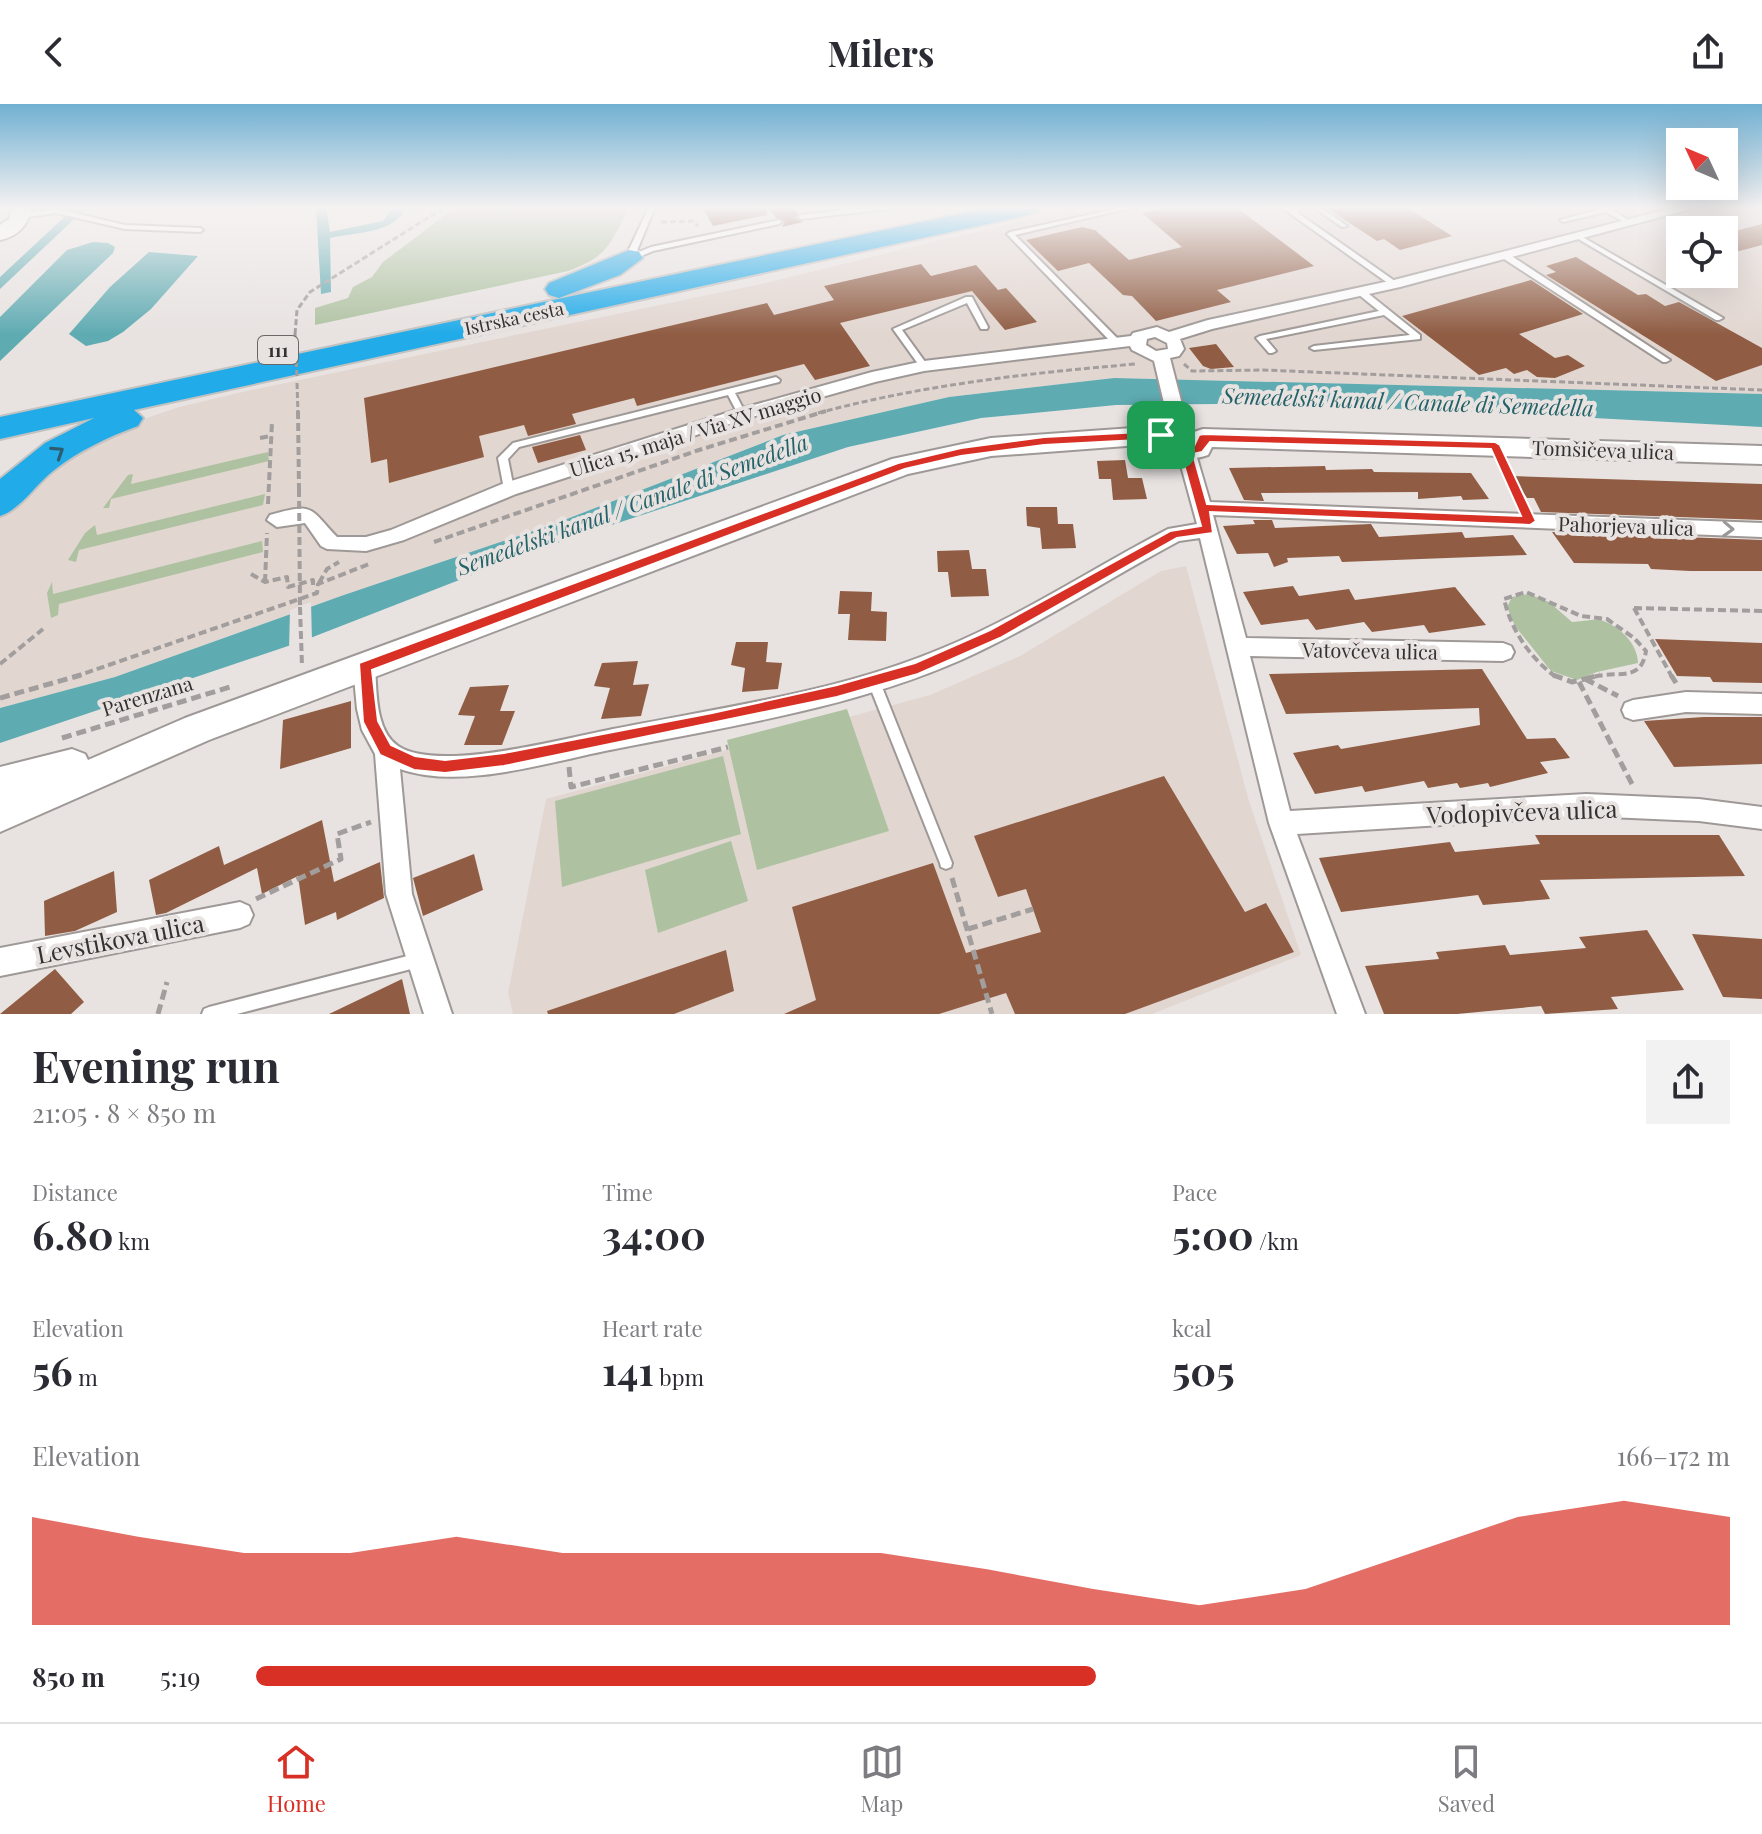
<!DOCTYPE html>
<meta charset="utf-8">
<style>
:root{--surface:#fff;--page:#f2f2f3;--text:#2b2b33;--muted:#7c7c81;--line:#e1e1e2;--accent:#d93025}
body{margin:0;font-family:"Playfair Display",serif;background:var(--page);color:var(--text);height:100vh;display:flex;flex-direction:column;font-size:30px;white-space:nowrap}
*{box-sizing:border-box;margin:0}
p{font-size:26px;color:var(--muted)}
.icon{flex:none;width:44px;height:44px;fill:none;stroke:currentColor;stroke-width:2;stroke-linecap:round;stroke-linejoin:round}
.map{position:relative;height:910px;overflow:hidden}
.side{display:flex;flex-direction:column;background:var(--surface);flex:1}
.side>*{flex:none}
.needle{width:52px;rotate:314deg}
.tools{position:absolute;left:1666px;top:24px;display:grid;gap:16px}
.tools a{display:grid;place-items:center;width:72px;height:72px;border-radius:0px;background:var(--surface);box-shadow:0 8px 32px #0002;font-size:40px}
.pin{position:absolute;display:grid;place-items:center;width:68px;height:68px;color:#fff;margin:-34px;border-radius:16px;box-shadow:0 4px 12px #0006}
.round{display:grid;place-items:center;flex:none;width:84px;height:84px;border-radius:0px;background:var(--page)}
.head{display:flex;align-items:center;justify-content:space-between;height:136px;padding:0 32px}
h1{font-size:44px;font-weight:700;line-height:60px}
.metrics{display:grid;grid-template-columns:repeat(3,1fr);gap:12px;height:136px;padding:8px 32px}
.metrics div{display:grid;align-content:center}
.metrics b{font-size:40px;font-weight:700}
.metrics small{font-size:22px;font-weight:400}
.metrics p{font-size:22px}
.chart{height:224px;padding:16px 32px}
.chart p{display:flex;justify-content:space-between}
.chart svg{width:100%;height:144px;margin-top:8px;fill:var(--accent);opacity:.7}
ul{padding:0 32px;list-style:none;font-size:26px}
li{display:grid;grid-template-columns:128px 96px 1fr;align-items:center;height:60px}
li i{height:20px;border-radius:10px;background:var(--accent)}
header{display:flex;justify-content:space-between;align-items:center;height:104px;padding:0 32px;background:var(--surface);font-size:36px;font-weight:700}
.tab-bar{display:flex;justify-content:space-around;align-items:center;height:112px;border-top:2px solid var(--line);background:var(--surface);font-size:22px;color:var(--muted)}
.tab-bar a{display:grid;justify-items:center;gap:4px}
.tab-bar .selected{color:var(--accent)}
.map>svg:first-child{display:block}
.built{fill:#e2d6d0;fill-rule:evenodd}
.green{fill:#aec2a1}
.water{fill:#5fabb2}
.pier{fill:#e8e3e1}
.building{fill:#905d44}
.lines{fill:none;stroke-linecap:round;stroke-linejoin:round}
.lane-casing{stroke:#9e9997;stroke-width:4}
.street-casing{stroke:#9e9997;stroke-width:4}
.secondary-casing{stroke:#9e9997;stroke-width:4}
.highway-casing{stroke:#c2c2c1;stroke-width:4}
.path-far2{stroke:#a29e9d;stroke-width:3;stroke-dasharray:6 3;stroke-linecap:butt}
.path-far1{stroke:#a29e9d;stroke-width:4;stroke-dasharray:8 4;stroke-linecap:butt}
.path{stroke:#a29e9d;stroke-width:5;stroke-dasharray:10 5;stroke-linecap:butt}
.lane{fill:#fff;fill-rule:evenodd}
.street{fill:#fff;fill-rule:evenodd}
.secondary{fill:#fff;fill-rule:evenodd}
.highway{fill:#21abe9;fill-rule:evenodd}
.path-bridge-far1{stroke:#a29e9d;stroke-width:3;stroke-dasharray:6 3;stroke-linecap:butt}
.path-bridge{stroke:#a29e9d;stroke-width:4;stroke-dasharray:8 4;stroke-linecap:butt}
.oneway{stroke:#2d5c71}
.oneway2{stroke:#9a9898}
.route{fill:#d93025;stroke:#fff;stroke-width:2;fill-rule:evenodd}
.labels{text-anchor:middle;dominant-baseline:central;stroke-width:8;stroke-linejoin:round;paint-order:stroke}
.far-street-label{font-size:18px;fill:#343231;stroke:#e8e3e1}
.shield{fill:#e8e3e1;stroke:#6a6766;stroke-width:2}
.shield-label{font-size:18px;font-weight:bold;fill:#343231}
.street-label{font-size:20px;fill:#343231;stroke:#e8e3e1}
.water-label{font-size:22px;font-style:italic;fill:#236268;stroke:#e8e3e1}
.near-street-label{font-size:24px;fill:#343231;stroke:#e8e3e1}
</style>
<header><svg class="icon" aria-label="back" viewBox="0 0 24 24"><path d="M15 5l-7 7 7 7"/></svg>Milers<svg class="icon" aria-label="share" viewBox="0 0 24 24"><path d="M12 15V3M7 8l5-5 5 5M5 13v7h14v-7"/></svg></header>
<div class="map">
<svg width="1762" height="910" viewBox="0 0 1762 910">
<rect width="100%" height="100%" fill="#e8e3e1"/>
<path class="built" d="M1078 103H1762V290L1114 274 949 293 783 331 554 420 341 492 115 573 0 604V412L24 382 115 325 179 303 251 286 761 180ZM1680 126H1724V170H1680Z
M1186 462 1249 697 1301 851 1152 910H513L508 889 546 695 930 591 1020 552 1161 467Z"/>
<path class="green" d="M456 103H629C610 140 609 152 568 167L315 221V204L348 194 353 183 372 173 383 158Z
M268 348 269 357 111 395 109 404H103L128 371 133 370 131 380Z
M265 390 263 401 79 446 76 458 68 456 85 429 95 421 97 431Z
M262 437 263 448 59 500 58 511 51 514 47 489 52 478 53 490Z
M1529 490 1549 498 1572 518C1580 518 1592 515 1600 516 1619 521 1638 540 1638 559L1597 568 1577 576 1551 567 1515 522 1507 503 1512 493Z
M847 605 889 727 757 766 727 636Z
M723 652 741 730 562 783 555 697Z
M731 737 748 797 658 829 645 766Z"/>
<path class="water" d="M75 103H87L0 185V173Z
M316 103H326L330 128 383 117 393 103H406C396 130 354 128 330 134L331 188 321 190Z
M93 138 108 139 115 143 113 149 0 257V213L67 146Z
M149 148 198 152 151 205 123 228 108 237 86 242 69 230 110 183Z
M1114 274 1762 290V323L1442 306 1217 300 1116 301 981 314 848 343 536 446 300 538 0 639V604L115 573 341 492 554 420 783 331 949 293Z"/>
<path class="pier" d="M311 498 312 538 289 546 290 506Z"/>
<path class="building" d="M702 103H766L767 111 713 122Z
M768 103H793L798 110 795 114 803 118 782 123 785 117 776 114Z
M1171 103H1236L1314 162 1217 186 1231 198 1156 217 1132 192 1123 191 1089 159 1058 167 1026 136 1082 123 1095 126 1129 156 1182 143 1142 109Z
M1325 103H1406L1452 132 1400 146 1384 135 1377 137Z
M1762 120V141L1724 151V130Z
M1576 153 1638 191 1646 190 1665 202 1679 198 1762 244V261L1716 277 1546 171 1556 168 1546 162Z
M921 160 931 172 976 161 998 186 1006 184 1037 218 1005 226 972 187 840 219 870 262 815 276 804 260 637 302 634 294 572 310 576 320 528 332 524 321 479 332 484 353 389 379 387 355 371 359 364 294 767 199 774 211 834 196 824 182Z
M1531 176 1583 210 1519 230 1555 254 1568 251 1585 262 1555 274 1537 273 1527 266 1514 270 1506 264 1479 271 1402 212Z
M1216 240 1234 263 1211 265 1203 262 1189 244Z
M580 331 586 346 538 359 532 343Z
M1125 356 1128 374H1142L1147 395 1113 396 1111 375H1099L1097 357Z
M1325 362 1326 366 1372 365 1374 368 1471 369 1489 395 1463 396 1461 392 1418 395V388L1261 389 1264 397 1244 396 1229 364Z
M1512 372 1762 380V416L1541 408 1534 394H1527Z
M1026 403H1057L1058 420H1073L1076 444 1042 445 1040 424 1027 422Z
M1253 416H1272L1275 424 1371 420 1379 433 1462 428 1465 434 1513 431 1527 451 1342 458 1339 452 1287 454 1288 458 1274 463 1268 449 1237 450 1223 422 1255 420Z
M1552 428 1762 436V467H1690L1651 465 1648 460 1574 459Z
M969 446 972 465H986L989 492 951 493 948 468H938L937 447Z
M1293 482 1299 492 1349 485 1355 496 1455 483 1486 521 1429 529 1424 521 1372 528 1364 518 1316 526 1308 515 1261 521 1243 488Z
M840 487 872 488 871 507 887 508 886 537 848 536 850 510H838Z
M1655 535 1762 539V579L1713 578 1710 573 1677 572Z
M736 538H768L766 558 782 559 778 585 742 588 745 564 731 561Z
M638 557 633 581 649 580 641 612 601 615 610 584 594 582 602 559Z
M1482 565 1527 635 1555 634 1570 654 1540 658 1548 669 1490 683 1488 679 1460 684 1457 679 1428 684 1424 677 1365 688 1362 682 1315 690 1293 649 1338 641 1341 645 1480 621 1479 604 1286 610 1269 570Z
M509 581 500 607H515L502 641H464L475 612 458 611 470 583Z
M351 597V644L280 665 283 616Z
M1704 613H1762V660L1674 663 1644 617Z
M1164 672 1245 808 1266 799 1294 848 1125 910H1015L1006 889 939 910H784L816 896 792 803 933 759 966 849 1041 828 1026 785 998 793 974 732Z
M322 716 334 778 380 758 384 794 337 816 336 808 305 821 298 772 262 790 257 764 166 809 156 811 149 776 219 742 224 761Z
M1535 731H1719L1745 772 1540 776 1550 795 1483 801 1478 791 1341 808 1319 754 1450 738 1455 748 1540 740Z
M474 750 483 786 423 812 413 774Z
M114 767 117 808 75 827 45 832 44 797Z
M1647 826 1684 886 1611 893 1618 905 1545 910 1541 902 1457 910H1384L1365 862 1439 855 1436 848 1505 841 1510 851 1586 844 1579 833Z
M1692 830 1762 835V895L1723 893Z
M726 846 734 887 674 910H548L547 907Z
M55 865 84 898 71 910H0Z
M402 875 410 910H329Z"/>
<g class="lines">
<defs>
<path id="lane" d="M649 103H655L636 149 651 143 779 116 782 118 779 120 653 147 632 156H626L625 154Z
M872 103H891L888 105 801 115 798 113 801 111Z
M1124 103H1135L1015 131 1117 234 1118 236 1114 238H1111L1007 130 1010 128Z
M1281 103H1288L1293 106 1295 103H1301L1298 109 1399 180 1398 182H1392Z
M1313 103H1320L1347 122 1342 123Z
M1601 103H1607L1633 119 1628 120 1606 108 1563 118 1560 116 1601 105Z
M56 105 125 121 200 124 203 126 200 128 125 125 56 109 21 114 18 112 21 110Z
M1575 131H1579L1723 214 1719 216H1716L1575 133Z
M1501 149H1507L1670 256 1666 258H1663L1501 153Z
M1358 186H1364L1420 231V235L1314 246 1310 244 1314 242 1410 231 1384 211 1266 235 1276 247 1272 249H1269L1256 234 1260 232 1379 207 1358 190Z
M966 193H972L973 195 988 223 987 225H981L967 199 902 226 928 262 924 265 921 264 893 225Z
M776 273 780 276 779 278 735 289 746 310 745 312H739L728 291 519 343 508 355 514 385 509 388 504 385 498 354 513 339Z
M874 573 878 575 880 578 952 759 951 763 946 765 941 763 940 759 868 578 870 575Z
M419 849 424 851 426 856 424 861 419 863 237 910H202L204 905 209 903Z"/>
<path id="street" d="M1676 103H1698L1400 183 1212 225 1180 235 1184 245 1179 252 1170 254 1187 320 1178 326 1169 320 1154 257 1132 246 1130 242 924 267 875 278 748 314 516 390 404 436 366 447 327 445 321 442 305 419 277 423 267 416 270 411C315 398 309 404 337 433H366L391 426 502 380 736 306 872 268 924 257 1131 232 1133 229 1157 223 1169 228 1208 216 1394 176ZM1155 233 1167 239 1168 245 1156 247 1146 241 1147 235Z
M1186 341 1195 347 1210 398 1762 419V433L1213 411 1246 534 1503 539 1511 542 1514 548 1511 554 1503 557 1250 552 1290 707 1586 690 1699 695 1762 703V725L1699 717 1586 712 1297 730 1365 910H1337L1269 719 1200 434 1179 437C1106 476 1036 522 961 556 852 604 731 622 615 645 551 657 463 687 400 665L412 790 452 910H424L386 790 375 650 362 626 357 605 353 563 356 557 364 554 372 557 375 563C377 588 375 626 398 642 438 669 566 634 613 625 724 603 839 588 943 544 1021 512 1093 464 1168 425L1197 420 1177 347Z
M1686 588 1762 590V610L1686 608 1633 616 1625 613 1622 606 1625 599 1633 596Z
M240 798 249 802 253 811 249 820 240 824 0 872V844Z"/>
<path id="secondary" d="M12 103H32C28 121 19 132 0 136V121L9 115Z
M1161 322 1170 325 1183 338 1188 337 1194 328 1203 325 1762 342V360L1212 343 1208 351C1189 357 1165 359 1153 340L991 352 908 370 209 636 0 728V663L72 645 85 650 88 656 185 614 892 355 991 334Z"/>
<path id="highway" d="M993 103H1041L1037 108 1028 111 134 306 143 314 138 322C108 333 78 347 53 367 35 381 21 405 0 412V375L45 339 94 314 0 335V313Z
M629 146 639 148 643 154 620 171 559 194 549 191 545 185 549 179Z"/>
</defs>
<use href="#lane" class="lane-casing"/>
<use href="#street" class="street-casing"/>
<use href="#secondary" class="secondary-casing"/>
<use href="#highway" class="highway-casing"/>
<path class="path-far2" d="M661 118 693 117 698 122
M295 230 297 206 310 188 445 103
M1184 260 1192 267 1263 266 1762 286
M297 279 298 309
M818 309C923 281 1028 269 1136 260"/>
<path class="path-far1" d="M298 307 299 385
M260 334 271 332
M1504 361 1522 400
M268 400 272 318
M434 438 699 346 826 307
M251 470 265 478 287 473 288 483 313 476V481
M265 478 267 429
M319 479 327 465 339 458
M300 503 302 562
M1634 504 1762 507
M1634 504 1672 573
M0 560 43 525
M74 573 317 489 318 480 369 460
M1556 573C1530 554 1511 526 1504 495L1526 488 1581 512 1607 515 1634 534 1646 547C1641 579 1618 566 1593 573"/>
<path class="path" d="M1553 571 1572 578 1585 575
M1671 571 1676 579
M1585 575 1618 592
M1585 575 1600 571
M1579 578 1632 680
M0 594 81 571
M62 634 230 583
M569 663 571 683 728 643
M952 774 992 910
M256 795 341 755 337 730 371 718
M968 825 1033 805
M158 910 167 878"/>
<use href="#lane" class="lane"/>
<use href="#street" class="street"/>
<use href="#secondary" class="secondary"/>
<use href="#highway" class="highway"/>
<path class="path-bridge-far1" d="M295 230 297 273"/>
<path class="path-bridge" d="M299 385 300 503"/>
</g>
<defs><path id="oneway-chevron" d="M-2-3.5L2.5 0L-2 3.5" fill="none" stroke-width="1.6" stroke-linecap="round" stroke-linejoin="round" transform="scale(2)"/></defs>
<use class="oneway" href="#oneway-chevron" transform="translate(58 348) rotate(-33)"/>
<use class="oneway2" href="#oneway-chevron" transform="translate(1728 425) rotate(2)"/>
<linearGradient id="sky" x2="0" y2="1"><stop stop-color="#71b0d2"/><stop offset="0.45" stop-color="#f5f2f2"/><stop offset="1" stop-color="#f5f2f2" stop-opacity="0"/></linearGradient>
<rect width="1762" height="230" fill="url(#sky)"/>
<path class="route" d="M1161 327C1173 333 1177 345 1194 342L1199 331 1203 330 1495 338 1500 341 1536 417 1530 421 1210 408 1213 429 1177 434 1000 534 918 570 837 593 504 662 445 669 414 666 380 651 363 618 359 559 898 359 961 344 1044 333ZM1157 335 1162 343 1181 350 1201 422 1170 427 990 526 915 559 837 581 712 609 504 649 445 656 415 652 391 641 378 617 372 566 905 365 961 352 1044 341ZM1210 338 1491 345 1521 412 1207 400 1193 350 1202 348Z"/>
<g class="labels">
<g class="far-street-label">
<text transform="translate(514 214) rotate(-12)">Istrska cesta</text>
</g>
<rect class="shield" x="258" y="232" width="40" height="28" rx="6"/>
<g class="shield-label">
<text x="278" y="246">111</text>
</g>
<g class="street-label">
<text transform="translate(695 327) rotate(-17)">Ulica 15. maja / Via XV maggio</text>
<text transform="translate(1603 345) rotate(2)">Tomšičeva ulica</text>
<text transform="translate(1626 421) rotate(2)">Pahorjeva ulica</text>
<text transform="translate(1370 546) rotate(1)">Vatovčeva ulica</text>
<text transform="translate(147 591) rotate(-17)">Parenzana</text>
</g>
<g class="water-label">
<text transform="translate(1408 297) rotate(2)">Semedelski kanal / Canale di Semedella</text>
<text transform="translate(632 400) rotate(-20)">Semedelski kanal / Canale di Semedella</text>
</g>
<g class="near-street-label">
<text transform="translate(1522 707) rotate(-2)">Vodopivčeva ulica</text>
<text transform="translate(120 834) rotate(-11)">Levstikova ulica</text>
</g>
</g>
</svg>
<div class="tools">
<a><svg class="needle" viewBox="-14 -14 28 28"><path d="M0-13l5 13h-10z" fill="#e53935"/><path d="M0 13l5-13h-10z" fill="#7c7c81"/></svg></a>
<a><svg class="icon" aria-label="locate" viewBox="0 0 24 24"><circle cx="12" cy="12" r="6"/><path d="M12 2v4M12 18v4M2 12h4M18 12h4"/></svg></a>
</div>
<div class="pin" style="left:1161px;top:331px;background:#1e9e55"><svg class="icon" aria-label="arrive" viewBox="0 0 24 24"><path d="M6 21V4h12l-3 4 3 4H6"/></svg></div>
</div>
<section class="side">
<div class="head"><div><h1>Evening run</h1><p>21:05 · 8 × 850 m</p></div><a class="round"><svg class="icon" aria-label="share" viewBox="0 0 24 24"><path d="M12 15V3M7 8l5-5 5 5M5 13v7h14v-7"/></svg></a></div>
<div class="metrics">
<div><p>Distance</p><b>6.80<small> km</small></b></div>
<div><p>Time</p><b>34:00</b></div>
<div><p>Pace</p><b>5:00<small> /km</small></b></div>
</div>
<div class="metrics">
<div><p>Elevation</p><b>56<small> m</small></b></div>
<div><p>Heart rate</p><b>141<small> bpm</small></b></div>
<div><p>kcal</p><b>505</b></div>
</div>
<div class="chart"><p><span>Elevation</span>166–172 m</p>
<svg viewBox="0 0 160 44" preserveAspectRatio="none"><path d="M0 44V11L10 17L20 22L30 22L40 17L50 22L60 22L70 22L80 22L90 27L100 33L110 38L120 33L130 22L140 11L150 6L160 11V44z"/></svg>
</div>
<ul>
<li><b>850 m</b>5:19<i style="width:57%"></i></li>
</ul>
</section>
<nav class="tab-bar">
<a class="selected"><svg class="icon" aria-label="home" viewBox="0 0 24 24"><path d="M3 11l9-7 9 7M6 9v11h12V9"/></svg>Home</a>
<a><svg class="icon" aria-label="map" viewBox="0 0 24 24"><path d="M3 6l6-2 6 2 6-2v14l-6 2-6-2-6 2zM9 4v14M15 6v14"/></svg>Map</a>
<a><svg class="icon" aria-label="saved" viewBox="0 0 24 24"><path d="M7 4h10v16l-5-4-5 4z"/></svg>Saved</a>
</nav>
